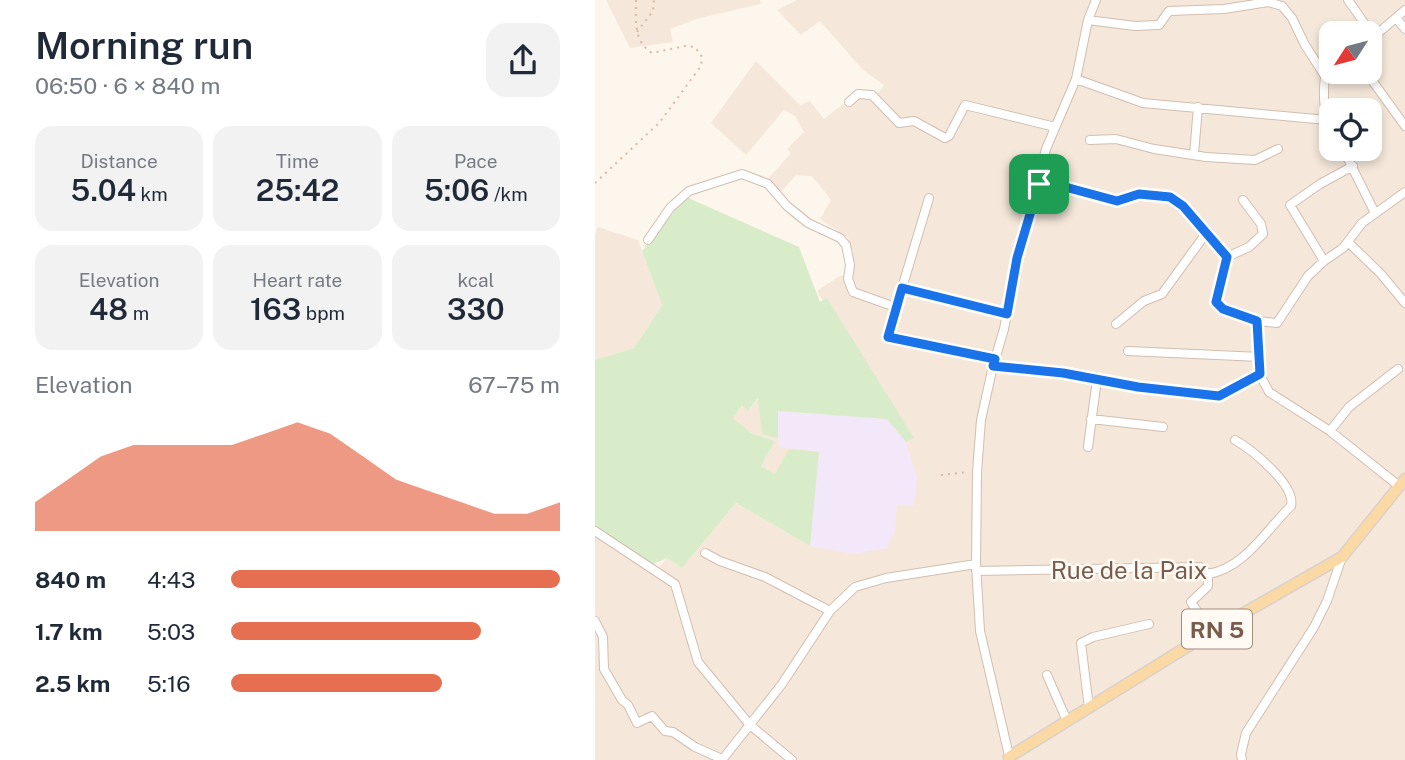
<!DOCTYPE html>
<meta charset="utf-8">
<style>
:root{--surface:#fff;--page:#f2f2f3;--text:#1f2937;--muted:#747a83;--accent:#e76f51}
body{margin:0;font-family:"Public Sans",sans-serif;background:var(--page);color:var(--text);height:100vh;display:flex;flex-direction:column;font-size:26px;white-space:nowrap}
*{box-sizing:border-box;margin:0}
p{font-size:23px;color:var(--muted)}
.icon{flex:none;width:38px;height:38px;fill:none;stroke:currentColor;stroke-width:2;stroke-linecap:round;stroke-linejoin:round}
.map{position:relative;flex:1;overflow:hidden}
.sheet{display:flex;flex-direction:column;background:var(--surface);width:595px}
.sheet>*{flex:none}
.needle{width:46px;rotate:234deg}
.tools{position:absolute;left:724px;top:21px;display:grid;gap:14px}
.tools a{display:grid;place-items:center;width:63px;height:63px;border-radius:14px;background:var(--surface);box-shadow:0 4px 10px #0003;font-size:35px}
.pin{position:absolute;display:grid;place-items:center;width:60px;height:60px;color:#fff;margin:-30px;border-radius:14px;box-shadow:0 4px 10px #0006}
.round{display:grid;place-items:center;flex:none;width:74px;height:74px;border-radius:21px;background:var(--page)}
.head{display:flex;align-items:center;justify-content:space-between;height:119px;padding:0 35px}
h1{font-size:38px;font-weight:600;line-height:52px}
.stats{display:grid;grid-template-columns:repeat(3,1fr);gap:10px;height:119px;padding:7px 35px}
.stats div{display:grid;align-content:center;border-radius:18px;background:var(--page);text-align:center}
.stats b{font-size:30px;font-weight:600}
.stats small{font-size:19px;font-weight:400}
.stats p{font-size:19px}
.chart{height:196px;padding:14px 35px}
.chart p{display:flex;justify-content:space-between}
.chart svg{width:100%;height:126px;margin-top:7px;fill:var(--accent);opacity:.7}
ul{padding:0 35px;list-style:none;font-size:23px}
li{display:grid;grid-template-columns:112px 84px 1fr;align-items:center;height:52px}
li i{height:18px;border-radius:9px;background:var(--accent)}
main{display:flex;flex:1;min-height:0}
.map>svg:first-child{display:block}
.residential{fill:#f5e8da;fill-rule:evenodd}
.education{fill:#f3e8fa}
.green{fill:#d8ecc9}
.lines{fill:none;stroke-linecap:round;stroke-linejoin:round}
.minor-casing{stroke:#d1beb0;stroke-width:10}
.major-casing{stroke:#dad1cd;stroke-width:13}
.path{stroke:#d9b8a5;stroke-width:2;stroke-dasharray:2 5;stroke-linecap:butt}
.minor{stroke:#fff;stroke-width:8}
.major{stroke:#fbd9a5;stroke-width:10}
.route-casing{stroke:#fff;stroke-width:14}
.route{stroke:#1a73e8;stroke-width:9}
.labels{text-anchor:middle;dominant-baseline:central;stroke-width:5;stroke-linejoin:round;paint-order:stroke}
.shield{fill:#fffaf3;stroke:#a28b7f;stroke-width:2}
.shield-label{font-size:23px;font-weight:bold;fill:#7a5c4d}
.street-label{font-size:24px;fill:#7a5c4d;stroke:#fffaf3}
</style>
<main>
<section class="sheet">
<div class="head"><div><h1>Morning run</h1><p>06:50 · 6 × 840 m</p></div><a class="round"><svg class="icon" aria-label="share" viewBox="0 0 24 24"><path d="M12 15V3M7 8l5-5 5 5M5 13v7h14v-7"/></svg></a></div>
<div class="stats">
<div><p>Distance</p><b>5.04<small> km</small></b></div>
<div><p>Time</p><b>25:42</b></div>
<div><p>Pace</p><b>5:06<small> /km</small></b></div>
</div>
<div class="stats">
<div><p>Elevation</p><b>48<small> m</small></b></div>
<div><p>Heart rate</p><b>163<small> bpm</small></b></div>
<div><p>kcal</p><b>330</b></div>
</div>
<div class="chart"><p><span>Elevation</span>67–75 m</p>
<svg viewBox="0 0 160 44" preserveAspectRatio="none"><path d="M0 44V34L10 26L20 18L30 14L40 14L50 14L60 14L70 10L80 6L90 10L100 18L110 26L120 30L130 34L140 38L150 38L160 34V44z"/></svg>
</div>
<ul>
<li><b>840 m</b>4:43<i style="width:100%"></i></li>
<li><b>1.7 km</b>5:03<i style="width:76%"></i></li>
<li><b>2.5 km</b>5:16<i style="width:64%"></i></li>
</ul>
</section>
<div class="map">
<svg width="810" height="760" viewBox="0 0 810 760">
<rect width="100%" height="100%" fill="#fdf6ec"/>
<path class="residential" d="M11 0H165L166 4 101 19 75 29 78 42 35 48Z
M202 0H810V760H0V526L61 570 72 558 87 568 141 503 210 543 221 452 180 474 166 466 180 441 156 433 137 418 147 405 154 410 168 393 200 414 297 416 222 291 243 277 258 272V251L253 238 225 219 236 200 224 184 216 176 201 175 185 193 173 179 196 153 192 149 209 132 200 116 189 110 151 155 116 123 161 61 205 105 215 101 229 119 267 89 281 96 289 85 268 70 225 21 206 35 182 10ZM737 33H775V72H737ZM737 110H775V149H737Z
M3 227 43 240 67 305 39 348 0 360V234Z"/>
<path class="education" d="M182 411 292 419 311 442 322 478 319 506 302 504 300 530 292 548 259 554 215 546 224 452 184 447Z"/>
<path class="green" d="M91 197 204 247 225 302 232 298 319 438 311 442 292 419 183 411V438L167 434 163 398 153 411 147 405 138 418 156 433 180 441 166 466 180 474 194 449 224 452 215 546 141 503 87 568 72 558 52 567 0 530V360L39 348 67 305 47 251Z"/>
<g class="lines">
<defs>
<path id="minor" d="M753 0 779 37
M802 19 810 29
M493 20 540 26 564 25 574 11 629 9 673 2 687 6 697 18 710 45 730 76
M775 40 810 10
M737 71 730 76C728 95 728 112 737 129
M771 72 810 126
M481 79 548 103 732 120
M254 102 263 94 277 95 304 123 319 121 350 138 354 136 370 105 460 127
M495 140 521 139 559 149 611 157 660 160 683 149
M748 149 780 213
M599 154 603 107
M444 184 474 189 522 201 544 194 575 197 588 206 632 257 621 302 628 309 662 321
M334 198 307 288 413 314
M53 240 75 208 94 191 147 174 173 184 192 206 213 223 245 238 251 245 255 265 253 279 258 292 300 307
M753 242 786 274 810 303
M632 257 654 247 668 234 666 224 648 200
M729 261 695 205 725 184 758 166
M307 288 292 336 295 339 400 359
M521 324 549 301 567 294 612 232
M533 351 665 357
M398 366 468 373 543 387 624 395 665 375 674 392 735 431 804 486
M665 375 662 321 682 323 713 276 729 261 748 248 767 223 810 192
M496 419 568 427
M735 431 754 407 803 369
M493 447 502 379
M0 531 80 584 103 662 155 725 197 760
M110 553 125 561 170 577 235 611
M381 571 605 567 613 574C650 568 671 530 696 506 701 485 657 450 640 440
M613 574V586L596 602 616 632
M0 621 8 637 9 669 27 700 33 705 42 723 57 716 70 731 78 732 100 747 127 759
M452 675 472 721
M494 708 486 643 498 637 554 624
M127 760 187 684 235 611 260 587 291 578 381 564
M415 760 385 631 381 564 382 472 386 420 398 366 409 329 422 259 451 149 481 79 493 20 501 0
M647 760 646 754 651 733 719 627 732 601 747 557"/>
<path id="major" d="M415 760 414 757 616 632 747 557 810 479"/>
</defs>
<use href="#minor" class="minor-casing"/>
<use href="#major" class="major-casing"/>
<path class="path" d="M42 32 58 11 59 0
M0 183 65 122 106 66 107 57 100 47 90 46 57 53C38 41 41 20 41 0
M346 475 374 472"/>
<use href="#minor" class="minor"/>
<use href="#major" class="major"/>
</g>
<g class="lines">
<defs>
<path id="route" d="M444 184 474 188 522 201 544 194 575 197 588 206 632 257 621 302 628 309 662 321 665 374 624 396 543 387 468 373 398 366 400 359 293 337 307 288 412 314 422 258Z"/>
</defs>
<use href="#route" class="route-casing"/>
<use href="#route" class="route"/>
</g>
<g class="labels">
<rect class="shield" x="587" y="609.5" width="70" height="39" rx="5"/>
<g class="shield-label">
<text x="622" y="629">RN 5</text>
</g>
<g class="street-label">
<text x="534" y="570">Rue de la Paix</text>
</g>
</g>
</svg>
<div class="tools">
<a><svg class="needle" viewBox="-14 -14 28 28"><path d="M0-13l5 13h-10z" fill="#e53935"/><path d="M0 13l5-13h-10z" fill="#747a83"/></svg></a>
<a><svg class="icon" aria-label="locate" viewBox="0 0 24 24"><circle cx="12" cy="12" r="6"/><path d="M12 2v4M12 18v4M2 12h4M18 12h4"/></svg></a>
</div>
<div class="pin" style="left:444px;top:184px;background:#1e9e55"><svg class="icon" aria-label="arrive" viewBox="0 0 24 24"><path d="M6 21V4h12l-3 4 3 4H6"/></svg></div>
</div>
</main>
